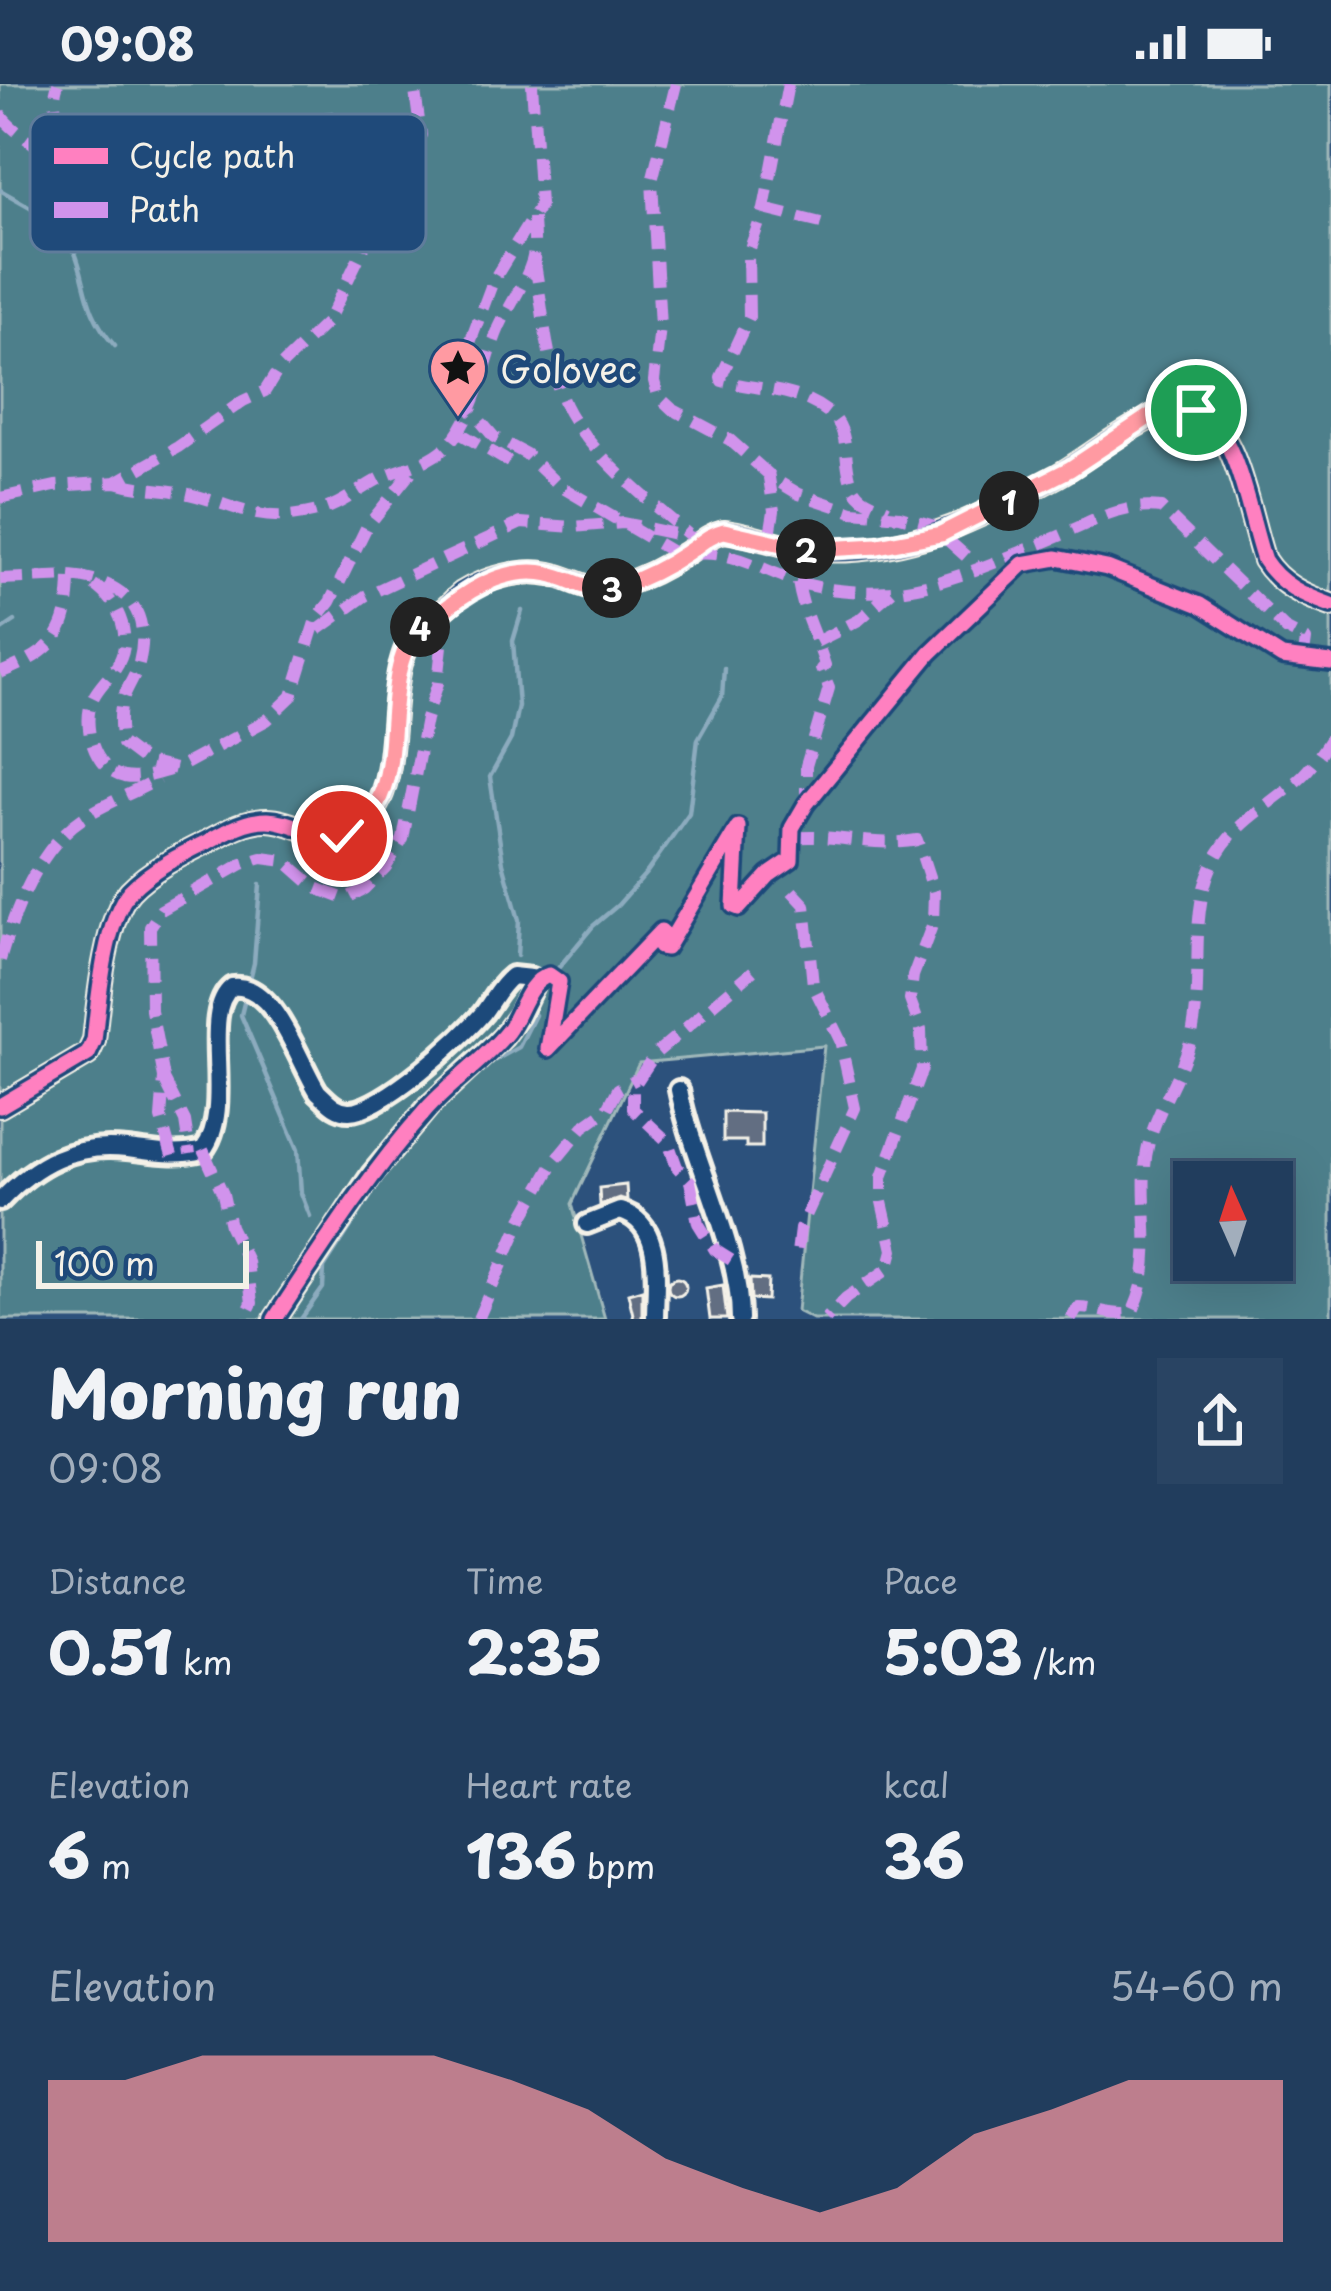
<!DOCTYPE html>
<meta charset="utf-8">
<style>
:root{--surface:#213d5d;--page:#294463;--text:#f1f3f6;--muted:#a2aebc;--line:#3e5672;--accent:#ff9aa2}
body{margin:0;font-family:"Playpen Sans",sans-serif;background:var(--page);color:var(--text);height:100vh;display:flex;flex-direction:column;font-size:45px;white-space:nowrap}
*{box-sizing:border-box;margin:0}
p{font-size:39px;color:var(--muted)}
.icon{flex:none;width:66px;height:66px;fill:none;stroke:currentColor;stroke-width:2;stroke-linecap:round;stroke-linejoin:round}
.map{position:relative;height:1235px;overflow:hidden}
.drawer{display:flex;flex-direction:column;background:var(--surface);flex:1}
.drawer>*{flex:none}
.needle{width:78px;rotate:357deg}
.controls{position:absolute;left:1173px;top:1077px;display:grid;gap:24px}
.controls a{display:grid;place-items:center;width:120px;height:120px;border-radius:0px;background:var(--surface);box-shadow:0 12px 48px #0002,0 0 0 3px var(--line);font-size:60px}
.scale{position:absolute;left:36px;bottom:30px;width:213px;box-sizing:border-box;padding-left:12px;border:6px solid #f4f1e8;border-top:0;font-size:33px;line-height:42px;white-space:nowrap;color:#f4f1e8;-webkit-text-stroke:9px #1f4a7a;paint-order:stroke}
.pin{position:absolute;display:grid;place-items:center;width:102px;height:102px;color:#fff;margin:-51px;border:6px solid #fff;border-radius:50%;box-shadow:0 3px 12px #0007}
.km{position:absolute;width:60px;height:60px;margin:-30px;border-radius:50%;background:#222;color:#fff;font-size:33px;line-height:60px;text-align:center}
.round{display:grid;place-items:center;flex:none;width:126px;height:126px;border-radius:0px;background:var(--page)}
.head{display:flex;align-items:center;justify-content:space-between;height:204px;padding:0 48px}
h1{font-size:66px;font-weight:800;line-height:90px}
.figures{display:grid;grid-template-columns:repeat(3,1fr);gap:18px;height:204px;padding:12px 48px}
.figures div{display:grid;align-content:center}
.figures b{font-size:60px;font-weight:800}
.figures small{font-size:33px;font-weight:400}
.figures p{font-size:33px}
.chart{height:336px;padding:24px 48px}
.chart p{display:flex;justify-content:space-between}
.chart svg{width:100%;height:216px;margin-top:12px;fill:var(--accent);opacity:.7}
.status{display:flex;justify-content:space-between;align-items:center;height:84px;padding:0 60px;background:var(--surface);direction:ltr}
.status svg{height:33px;fill:currentColor}
.map>svg:first-child{display:block}
.green{fill:#4d7f8b;stroke:#a0b8ba;stroke-width:3;fill-rule:evenodd}
.lines{fill:none;stroke-linecap:round;stroke-linejoin:round}
.stream{stroke:#8cabbe;stroke-width:4.5}
.building{fill:#626e82;stroke:#f4f1e8;stroke-width:3}
.street-casing{stroke:#f4f1e8;stroke-width:26}
.street{stroke:#1f4a7a;stroke-width:16}
.quiet{stroke:#d193ec;stroke-width:12;stroke-dasharray:24 12;stroke-linecap:butt}
.cycleway-casing{stroke:#1f4a7a;stroke-width:22}
.cycleway{stroke:#ff80c0;stroke-width:15}
.route-casing{stroke:#fff;stroke-width:24}
.route{stroke:#ff9aa2;stroke-width:15}
.labels{text-anchor:middle;dominant-baseline:central;stroke-width:10;stroke-linejoin:round;paint-order:stroke}
.poi-label{font-size:36px;fill:#f4f1e8;stroke:#1f4a7a;text-anchor:start}
.key{fill:#1f4a7a;stroke:#5f7c9b;stroke-width:3}
.key-label{font-size:33px;fill:#f4f1e8}
</style>
<div class="status"><b>09:08</b><svg viewBox="0 0 49 12"><path d="M0 12V9h3v3zM5 12V6h3v6zM10 12V3h3v9zM15 12V0h3v12zM26 1h20v11H26zM47 4h2v5h-2z"/></svg></div>
<div class="map">
<svg width="1331" height="1235" viewBox="0 0 1331 1235">
<rect width="100%" height="100%" fill="#2c517c"/>
<filter id="ink" filterUnits="userSpaceOnUse"><feTurbulence type="fractalNoise" baseFrequency=".00833" numOctaves="2"/><feDisplacementMap in="SourceGraphic" scale="24" xChannelSelector="R" yChannelSelector="G"/><feConvolveMatrix kernelMatrix="1 2 1 2 8 2 1 2 1" color-interpolation-filters="sRGB"/></filter>
<g filter="url(#ink)">
<path class="green" d="M0 0H1331V1235H813L797 1227 824 962 639 979 572 1120 605 1235H0ZM1194 1098H1272V1176H1194Z"/>
<g class="lines">
<path class="stream" d="M0 106 55 137 93 130 204 83 300 34 332 29
M55 137C94 181 73 216 115 262
M0 547 15 537
M260 801 254 879 241 931 298 1065 301 1109 310 1132
M517 872 519 836 503 779 490 693 511 655 518 622 513 557 522 527
M555 888 593 842 618 821 647 788 689 729 698 655 722 613 724 584
M477 986 519 963 535 931
M301 1235 323 1204 324 1184 335 1167 388 1085 423 1042"/>
</g>
<path class="building" d="M723 1028 762 1029V1063H746V1057H723Z
M626 1101 627 1116 619 1114 600 1121 599 1104Z
M668 1203a9 9 0 1 1 18 0a9 9 0 1 1-18 0Z
M750 1195 768 1196 767 1216 751 1215Z
M723 1201 727 1235H710L706 1204Z
M642 1205V1235H634L628 1209Z"/>
<g class="lines">
<defs>
<path id="street" d="M679 1006C694 1080 740 1163 740 1235
M0 1022 88 970 94 957C98 919 105 835 130 807 150 786 182 770 207 758 225 748 245 736 267 736 296 736 326 764 354 746 418 705 370 583 426 536 431 532 437 530 442 527 450 522 455 514 462 509 485 494 524 484 550 490 576 495 592 512 619 502 641 495 666 483 685 470 699 462 707 451 724 447 754 450 783 464 813 466 907 472 975 436 1055 393 1092 374 1160 311 1200 329 1237 345 1250 437 1264 476 1280 501 1303 511 1331 521
M0 1117C36 1079 74 1059 127 1065 155 1068 176 1073 203 1066 236 1024 198 929 232 903 274 897 298 977 318 1008 327 1016 335 1027 349 1027 381 1028 462 954 483 929 493 916 499 902 512 892L531 894 534 899 519 931 503 953 429 1022 372 1090 275 1235
M587 1140 620 1127C665 1139 655 1199 655 1235"/>
</defs>
<use href="#street" class="street-casing"/>
<use href="#street" class="street"/>
<path class="quiet" d="M532 0 540 121 493 197 471 256 470 325 494 353 526 370 558 401 681 473
M676 0 652 97 660 243 654 297 658 312 672 325 730 356 774 395 799 410 853 428 900 432 931 441 978 483
M788 0 764 125 748 170 749 233 721 293 722 297C759 306 798 304 829 329 857 350 836 393 863 414 870 419 880 422 888 426
M0 30C15 53 68 81 94 93L100 90C85 59 43 40 58 0
M764 125 821 139
M534 174C543 222 545 276 565 321 587 367 649 417 688 450
M458 348 509 378
M768 387 774 427 769 457
M116 398C138 405 157 404 179 408 237 419 255 444 321 426 346 419 362 402 385 392 411 381 437 378 455 353 476 324 484 284 496 251 506 225 524 203 532 177 536 164 533 145 533 132
M0 414 55 402 116 398 178 363 243 317 265 307 280 283 328 237 375 140 411 79 421 51 414 0
M693 470C735 466 761 486 798 498 827 507 861 509 890 507 946 502 1005 474 1057 453 1092 438 1122 419 1161 424L1287 546 1306 556 1303 577
M70 492C121 496 153 523 139 579 135 594 124 607 121 622 119 635 120 647 122 660L146 678 176 685 267 636 292 612 316 535 330 518 366 444 415 383
M0 495 70 492C69 551 54 567 0 589
M798 498C803 530 816 552 825 581L821 585 829 604 806 682V717
M94 501C119 518 135 555 116 583 107 597 94 606 90 623 84 648 96 687 124 693 140 696 155 690 170 686
M318 546 365 512 521 439 573 443 623 439 704 456
M816 558 859 536 892 507
M791 754C834 749 874 764 917 756L934 808 933 839 913 892 910 916 921 946 922 985 882 1093V1118L893 1166 888 1185 846 1214 826 1235
M792 807 805 821 813 901 840 956 855 1024 800 1145 797 1169
M0 876C15 826 38 764 83 734 106 719 134 709 158 695
M165 997 185 1037 190 1070
M203 1066 223 1110 230 1142 247 1177 252 1219 244 1235
M172 1072 161 1034 164 994 151 926 150 843 161 826 242 780 262 774 285 777 316 804 345 815 364 805 386 783 403 755 426 635 438 599 446 525
M731 1176 715 1166 698 1139 690 1097 677 1083 668 1058 633 1025V1003L655 970 753 887
M478 1235 521 1137 555 1077 583 1043 607 1026 618 1005 636 995
M1071 1235 1078 1224C1098 1224 1113 1233 1132 1229 1156 1180 1142 1136 1145 1084 1147 1034 1184 994 1193 945 1203 892 1189 831 1212 781 1230 739 1272 721 1303 691 1314 680 1322 667 1331 654"/>
<defs>
<path id="cycleway" d="M0 1022 88 970 94 957C98 919 105 835 130 807 150 786 182 770 207 758 225 748 245 736 267 736 296 736 326 764 354 746 418 705 370 583 426 536 431 532 437 530 442 527 450 522 455 514 462 509 485 494 524 484 550 490 576 495 592 512 619 502 641 495 666 483 685 470 699 462 707 451 724 447 754 450 783 464 813 466 907 472 975 436 1055 393 1092 374 1160 311 1200 329 1237 345 1250 437 1264 476 1280 501 1303 511 1331 521
M275 1235C323 1162 369 1090 427 1025 451 998 484 977 507 948 521 930 526 898 549 891L559 898 548 965 661 847 664 850 660 863 666 864 738 743 734 822 739 824 769 791 791 776 792 744 806 720 930 569 1023 480 1057 474 1107 484 1200 521 1282 573 1331 579"/>
</defs>
<use href="#cycleway" class="cycleway-casing"/>
<use href="#cycleway" class="cycleway"/>
</g>
</g>
<g class="lines" filter="url(#ink)">
<defs>
<path id="route" d="M342 752C424 713 366 594 424 538 431 531 441 529 448 523 475 501 512 482 549 490 575 495 591 512 619 503 641 495 666 483 685 470 699 462 707 451 724 447L808 466 878 462 941 450 1070 385 1150 332 1180 325 1196 326"/>
</defs>
<use href="#route" class="route-casing"/>
<use href="#route" class="route"/>
</g>
<defs>
<symbol id="sight-pin" viewBox="-11 -11 22 30"><path d="M0 17L-7.5 6A9.5 9.5 0 1 1 7.5 6Z" fill="#ff9aa2" stroke="#1f4a7a"/><path d="M0-6L1.8-2.2L6-1.7L2.9 1.2L3.7 5.4L0 3.3L-3.7 5.4L-2.9 1.2L-6-1.7L-1.8-2.2Z" fill="#111"/></symbol>
</defs>
<g fill-rule="evenodd">
<use href="#sight-pin" x="425" y="251" width="66" height="90"/>
</g>
<g class="labels">
<g class="poi-label">
<text x="500" y="284">Golovec</text>
</g>
</g>
<rect x="30" y="30" width="396" height="138" rx="18" class="key"/>
<rect x="54" y="64" width="54" height="16" fill="#ff80c0"/>
<rect x="54" y="118" width="54" height="16" fill="#d193ec"/>
<g class="key-label">
<text x="129" y="84">Cycle path</text>
<text x="129" y="138">Path</text>
</g>
</svg>
<div class="controls">
<a><svg class="needle" viewBox="-14 -14 28 28"><path d="M0-13l5 13h-10z" fill="#e53935"/><path d="M0 13l5-13h-10z" fill="#a2aebc"/></svg></a>
</div>
<div class="scale">100 m</div>
<div class="pin" style="left:1196px;top:326px;background:#1e9e55"><svg class="icon" aria-label="arrive" viewBox="0 0 24 24"><path d="M6 21V4h12l-3 4 3 4H6"/></svg></div>
<div class="pin" style="left:342px;top:752px;background:#d93025"><svg class="icon" aria-label="check" viewBox="0 0 24 24"><path d="M5 12l5 5 9-10"/></svg></div>
<b class="km" style="left:1009px;top:417px">1</b>
<b class="km" style="left:806px;top:465px">2</b>
<b class="km" style="left:612px;top:504px">3</b>
<b class="km" style="left:420px;top:543px">4</b>
</div>
<section class="drawer">
<div class="head"><div><h1>Morning run</h1><p>09:08</p></div><a class="round"><svg class="icon" aria-label="share" viewBox="0 0 24 24"><path d="M12 15V3M7 8l5-5 5 5M5 13v7h14v-7"/></svg></a></div>
<div class="figures">
<div><p>Distance</p><b>0.51<small> km</small></b></div>
<div><p>Time</p><b>2:35</b></div>
<div><p>Pace</p><b>5:03<small> /km</small></b></div>
</div>
<div class="figures">
<div><p>Elevation</p><b>6<small> m</small></b></div>
<div><p>Heart rate</p><b>136<small> bpm</small></b></div>
<div><p>kcal</p><b>36</b></div>
</div>
<div class="chart"><p><span>Elevation</span>54–60 m</p>
<svg viewBox="0 0 160 44" preserveAspectRatio="none"><path d="M0 44V11L10 11L20 6L30 6L40 6L50 6L60 11L70 17L80 27L90 33L100 38L110 33L120 22L130 17L140 11L150 11L160 11V44z"/></svg>
</div>
</section>
